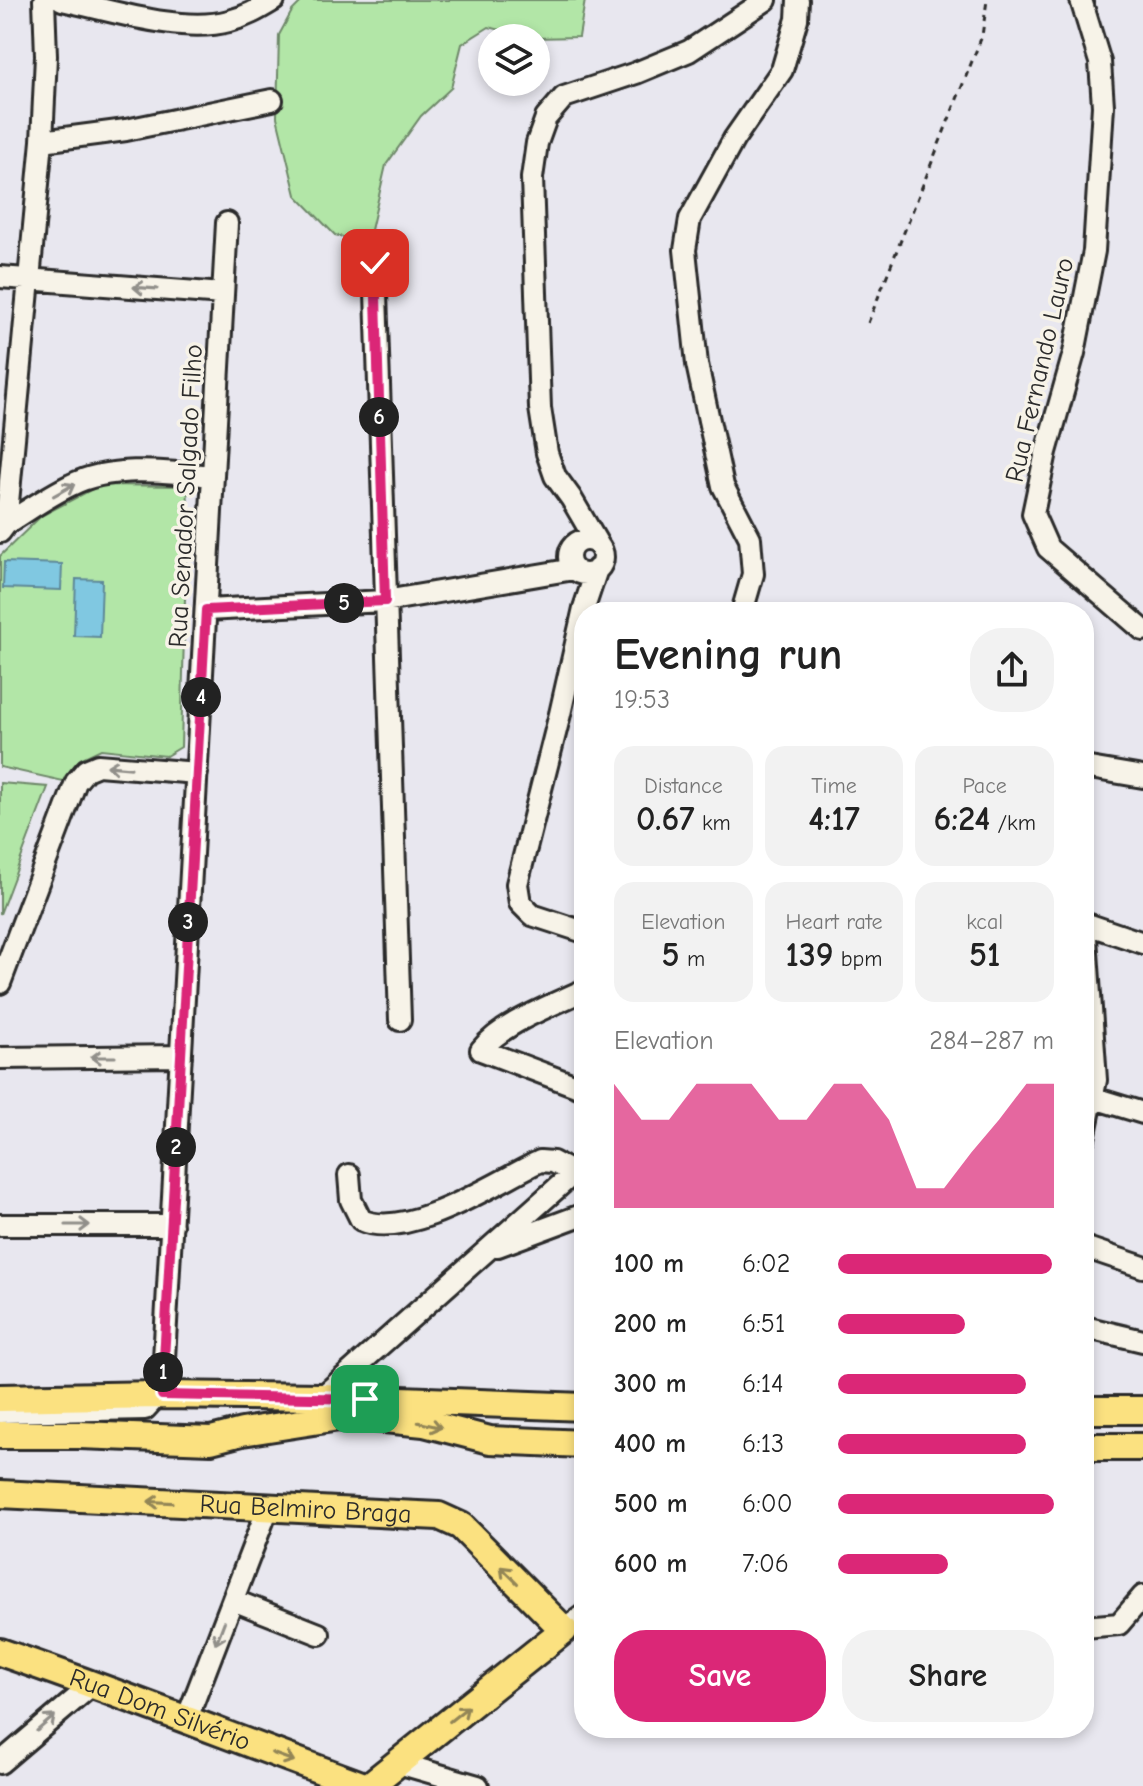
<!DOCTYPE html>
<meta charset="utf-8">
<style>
:root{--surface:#fff;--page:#f2f2f2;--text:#222;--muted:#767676;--accent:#db2777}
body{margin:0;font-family:"Comic Neue",sans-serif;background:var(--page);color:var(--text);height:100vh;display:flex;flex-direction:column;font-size:30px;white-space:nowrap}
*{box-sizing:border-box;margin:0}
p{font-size:26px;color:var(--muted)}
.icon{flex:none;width:44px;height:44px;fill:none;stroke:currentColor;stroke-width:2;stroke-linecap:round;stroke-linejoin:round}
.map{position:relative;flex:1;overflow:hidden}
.side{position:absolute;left:574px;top:602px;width:520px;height:1136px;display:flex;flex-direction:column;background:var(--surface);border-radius:32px;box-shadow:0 4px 12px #0003}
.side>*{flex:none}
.buttons{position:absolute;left:478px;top:24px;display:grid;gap:16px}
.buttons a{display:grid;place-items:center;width:72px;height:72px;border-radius:50%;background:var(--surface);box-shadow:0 4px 12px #0003;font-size:40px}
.pin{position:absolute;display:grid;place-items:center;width:68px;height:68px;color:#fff;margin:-34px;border-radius:16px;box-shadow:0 4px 12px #0006}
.km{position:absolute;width:40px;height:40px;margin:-20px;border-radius:50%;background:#222;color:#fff;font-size:22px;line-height:40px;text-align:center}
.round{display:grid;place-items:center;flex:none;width:84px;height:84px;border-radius:32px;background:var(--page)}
.headline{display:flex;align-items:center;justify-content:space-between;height:136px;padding:0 40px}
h1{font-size:44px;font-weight:800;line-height:60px}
.stats{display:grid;grid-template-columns:repeat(3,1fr);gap:12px;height:136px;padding:8px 40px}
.stats div{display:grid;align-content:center;border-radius:20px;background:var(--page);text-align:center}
.stats b{font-size:34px;font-weight:800}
.stats small{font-size:22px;font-weight:400}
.stats p{font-size:22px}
.chart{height:224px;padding:16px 40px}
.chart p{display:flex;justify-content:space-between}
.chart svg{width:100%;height:144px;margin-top:8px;fill:var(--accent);opacity:.7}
.button{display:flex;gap:16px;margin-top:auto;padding:16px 40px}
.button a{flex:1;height:92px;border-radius:32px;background:var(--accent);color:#fff;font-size:32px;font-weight:800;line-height:92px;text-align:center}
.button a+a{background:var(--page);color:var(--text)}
ul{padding:0 40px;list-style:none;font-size:26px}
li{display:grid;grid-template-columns:128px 96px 1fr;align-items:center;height:60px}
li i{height:20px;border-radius:10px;background:var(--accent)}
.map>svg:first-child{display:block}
.green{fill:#b2e6a7;stroke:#6e8869;stroke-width:2}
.water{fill:#80c8e1;stroke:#5e8998;stroke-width:2}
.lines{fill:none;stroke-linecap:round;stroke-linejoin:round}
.minor-casing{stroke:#2b2b2b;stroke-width:26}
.major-casing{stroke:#2b2b2b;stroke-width:32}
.path{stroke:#2b2b2b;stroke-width:3;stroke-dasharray:6 6;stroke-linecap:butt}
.minor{stroke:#f7f3e8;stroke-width:20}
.major{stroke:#fbe180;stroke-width:26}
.oneway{stroke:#918f8a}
.oneway2{stroke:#938656}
.route-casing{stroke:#fff;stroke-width:16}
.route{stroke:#db2777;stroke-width:10}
.labels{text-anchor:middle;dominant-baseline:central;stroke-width:7;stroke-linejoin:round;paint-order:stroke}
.street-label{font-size:26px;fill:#2b2b2b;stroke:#f7f3e8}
</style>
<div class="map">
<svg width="1143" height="1786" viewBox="0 0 1143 1786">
<rect width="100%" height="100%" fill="#e8e7ef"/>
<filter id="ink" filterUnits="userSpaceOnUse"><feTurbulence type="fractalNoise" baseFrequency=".0125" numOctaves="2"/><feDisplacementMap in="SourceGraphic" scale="16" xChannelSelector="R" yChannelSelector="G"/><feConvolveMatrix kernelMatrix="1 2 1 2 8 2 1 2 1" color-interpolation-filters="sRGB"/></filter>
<g filter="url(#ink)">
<path class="green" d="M303 0H585L579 37 533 38 489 27 462 44 451 88 421 116 386 165 368 243 335 235 296 195 277 117 279 35 292 11Z
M100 485 188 486 181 747 166 756 101 749 80 759 63 781 0 767V556L41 516Z
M0 783 48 787 0 914Z"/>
<path class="water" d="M4 562 62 564 61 590 3 588Z
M76 579 102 580 100 637 74 636Z"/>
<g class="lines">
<defs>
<path id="minor" d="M62 0C110 10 182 34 229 21 246 17 259 9 274 0
M1081 0 1100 62 1103 106 1094 251 1074 353 1046 452 1033 514 1048 548 1143 630
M42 141 126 130 272 100
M375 263 400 1020
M0 277 223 294
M6 524 42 141 46 56 44 0
M0 532 6 524C27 511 48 496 71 485 112 464 169 472 213 476
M569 557a17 17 0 1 1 34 0a17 17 0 1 1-34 0Z
M599 546 571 498 555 476 547 453 540 408 532 178 537 143 546 118 564 97 636 73 689 51 766 0
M206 610 385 601 574 569
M742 612 753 574 750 538 723 486 697 364 685 250 690 219 734 139 782 70 797 19 798 0
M1084 767 1143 777
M1084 923 1143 943
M584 932 532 915 520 903 517 884 560 714 584 608 597 569
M0 983 76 782 86 770 98 765 197 773
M584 990C553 1005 502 1023 481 1050L584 1089
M0 1058 181 1056
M1084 1095 1143 1113
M1084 1138 1096 1080 1085 924
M349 1175 351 1200 361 1220C408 1241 496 1182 540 1161L553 1162 574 1173
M0 1225H172
M498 1246 584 1214
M1084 1247 1143 1267
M1084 1327 1143 1341
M162 1395 227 223
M322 1397 584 1164
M0 1412 145 1409 158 1395
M233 1600 319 1634
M1084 1627 1119 1624 1143 1596
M564 1630 584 1615
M186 1721 268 1508
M0 1763 93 1684
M398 1763 478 1786"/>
<g id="major">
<path d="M0 1398 158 1395 322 1397 584 1407"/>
<path d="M1084 1410H1143"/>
<path d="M0 1435H79L211 1440 242 1432 339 1417 375 1418 424 1423 490 1440 584 1444"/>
<path d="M1084 1447H1143"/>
<path id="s1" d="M0 1494 397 1514 439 1516 461 1526 564 1630 369 1786"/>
<path id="s2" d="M0 1652C123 1694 243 1742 364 1786"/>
</g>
</defs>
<use href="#minor" class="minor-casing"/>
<use href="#major" class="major-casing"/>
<path class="path" d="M868 323 982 36 987 0"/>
<use href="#minor" class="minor"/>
<use href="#major" class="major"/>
</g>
<defs><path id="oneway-shaft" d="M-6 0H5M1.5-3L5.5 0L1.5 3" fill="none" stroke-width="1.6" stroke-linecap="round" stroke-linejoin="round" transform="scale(2)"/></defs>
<g class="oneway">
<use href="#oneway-shaft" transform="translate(145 288) rotate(-176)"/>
<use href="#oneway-shaft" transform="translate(64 490) rotate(-29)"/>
<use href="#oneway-shaft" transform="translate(119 767) rotate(-175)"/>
<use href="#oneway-shaft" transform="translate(103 1057) rotate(180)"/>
<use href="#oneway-shaft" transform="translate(78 1225)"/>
<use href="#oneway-shaft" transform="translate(220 1633) rotate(111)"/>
<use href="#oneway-shaft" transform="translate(46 1723) rotate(-41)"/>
</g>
<g class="oneway2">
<use href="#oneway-shaft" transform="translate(430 1425) rotate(13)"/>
<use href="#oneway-shaft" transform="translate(160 1502) rotate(-177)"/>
<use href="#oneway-shaft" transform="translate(509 1575) rotate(-135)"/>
<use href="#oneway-shaft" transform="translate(459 1714) rotate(-39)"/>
<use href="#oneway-shaft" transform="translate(283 1757) rotate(20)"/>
</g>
</g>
<g class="lines" filter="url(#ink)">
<defs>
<path id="route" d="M365 1399 162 1395 206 610 385 601 375 263"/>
</defs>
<use href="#route" class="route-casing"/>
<use href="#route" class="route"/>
</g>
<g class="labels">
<g class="street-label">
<text transform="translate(1040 370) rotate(-77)">Rua Fernando Lauro</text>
<text transform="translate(186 496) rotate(-87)">Rua Senador Salgado Filho</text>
<text stroke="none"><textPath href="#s1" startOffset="306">Rua Belmiro Braga</textPath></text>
<text stroke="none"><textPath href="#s2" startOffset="170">Rua Dom Silvério</textPath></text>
</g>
</g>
</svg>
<div class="buttons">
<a><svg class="icon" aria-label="layers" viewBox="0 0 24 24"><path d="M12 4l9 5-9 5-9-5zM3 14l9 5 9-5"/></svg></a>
</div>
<div class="pin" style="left:365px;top:1399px;background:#1e9e55"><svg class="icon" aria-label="arrive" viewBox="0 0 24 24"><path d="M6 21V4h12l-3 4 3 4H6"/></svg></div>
<div class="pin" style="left:375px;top:263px;background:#d93025"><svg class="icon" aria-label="check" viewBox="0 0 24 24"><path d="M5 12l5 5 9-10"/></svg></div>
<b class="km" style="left:163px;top:1372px">1</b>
<b class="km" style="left:176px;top:1147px">2</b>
<b class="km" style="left:188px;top:922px">3</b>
<b class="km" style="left:201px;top:697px">4</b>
<b class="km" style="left:344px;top:603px">5</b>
<b class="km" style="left:379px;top:417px">6</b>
<section class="side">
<div class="headline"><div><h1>Evening run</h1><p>19:53</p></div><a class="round"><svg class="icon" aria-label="share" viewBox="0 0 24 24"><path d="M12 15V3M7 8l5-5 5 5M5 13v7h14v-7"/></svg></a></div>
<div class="stats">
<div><p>Distance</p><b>0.67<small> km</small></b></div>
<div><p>Time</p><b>4:17</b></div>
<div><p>Pace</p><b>6:24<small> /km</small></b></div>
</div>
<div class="stats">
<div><p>Elevation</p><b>5<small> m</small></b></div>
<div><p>Heart rate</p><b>139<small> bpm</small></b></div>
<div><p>kcal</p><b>51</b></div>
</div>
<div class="chart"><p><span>Elevation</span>284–287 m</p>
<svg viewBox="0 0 160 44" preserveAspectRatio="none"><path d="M0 44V6L10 17L20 17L30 6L40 6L50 6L60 17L70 17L80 6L90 6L100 17L110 38L120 38L130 27L140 17L150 6L160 6V44z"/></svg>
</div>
<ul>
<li><b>100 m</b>6:02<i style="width:99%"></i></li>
<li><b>200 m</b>6:51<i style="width:59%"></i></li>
<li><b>300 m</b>6:14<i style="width:87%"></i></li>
<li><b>400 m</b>6:13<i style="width:87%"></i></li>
<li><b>500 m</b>6:00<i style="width:100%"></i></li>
<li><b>600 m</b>7:06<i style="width:51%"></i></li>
</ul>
<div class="button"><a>Save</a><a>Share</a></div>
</section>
</div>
